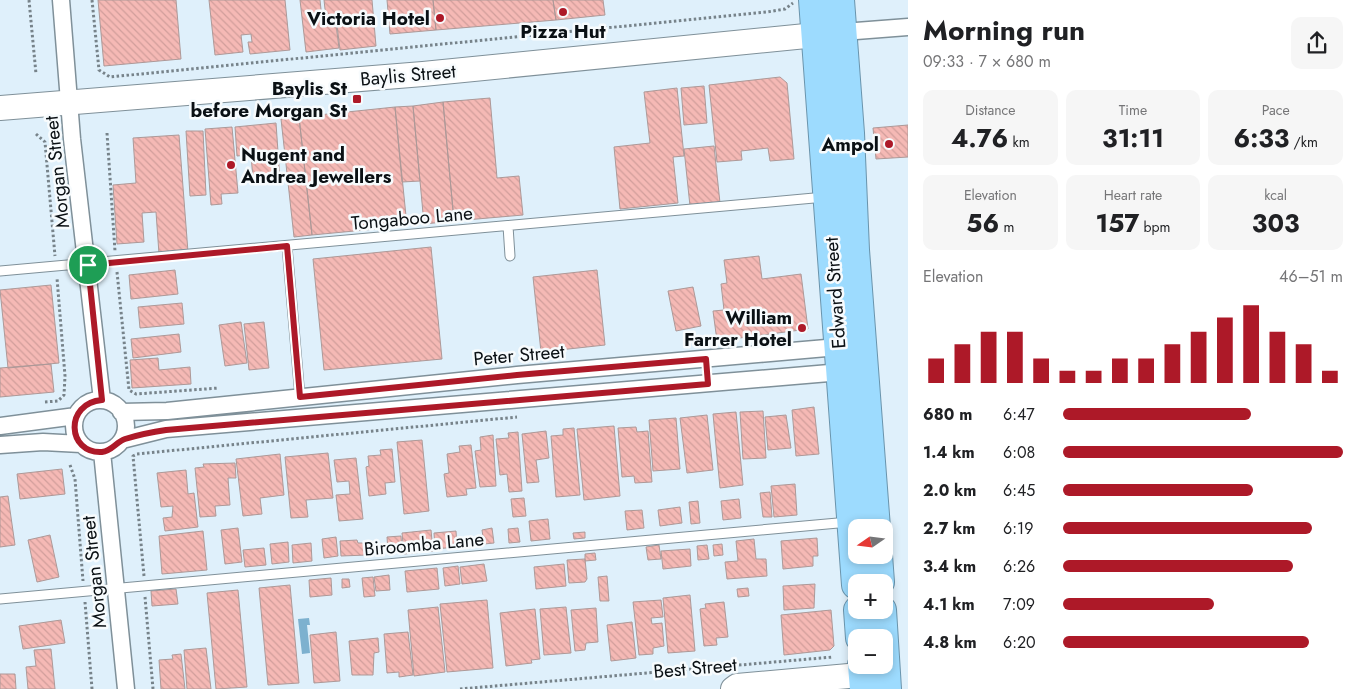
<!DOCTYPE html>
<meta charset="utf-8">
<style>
:root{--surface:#fff;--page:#f6f6f6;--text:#202124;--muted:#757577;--accent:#ad1928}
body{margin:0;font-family:Jost,sans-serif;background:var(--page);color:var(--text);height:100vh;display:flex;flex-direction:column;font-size:19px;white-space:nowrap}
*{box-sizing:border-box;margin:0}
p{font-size:16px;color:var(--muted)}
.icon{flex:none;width:28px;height:28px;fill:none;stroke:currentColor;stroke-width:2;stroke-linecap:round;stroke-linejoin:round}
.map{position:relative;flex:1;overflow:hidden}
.sheet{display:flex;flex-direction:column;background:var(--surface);width:450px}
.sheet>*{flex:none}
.needle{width:32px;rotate:256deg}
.tools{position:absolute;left:848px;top:519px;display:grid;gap:10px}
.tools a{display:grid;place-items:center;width:45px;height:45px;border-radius:10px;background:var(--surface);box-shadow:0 2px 8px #0003;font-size:25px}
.pin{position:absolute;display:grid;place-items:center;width:42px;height:42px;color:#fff;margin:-21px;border:2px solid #fff;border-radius:50%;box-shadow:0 1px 5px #0007}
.round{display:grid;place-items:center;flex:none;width:52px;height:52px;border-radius:10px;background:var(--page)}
.head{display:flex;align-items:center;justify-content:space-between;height:85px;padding:0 15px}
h1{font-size:28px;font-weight:700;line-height:38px}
.figures{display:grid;grid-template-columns:repeat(3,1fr);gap:8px;height:85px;padding:5px 15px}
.figures div{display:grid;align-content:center;border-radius:10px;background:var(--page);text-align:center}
.figures b{font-size:25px;font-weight:700}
.figures small{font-size:14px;font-weight:400}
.figures p{font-size:14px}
.chart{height:140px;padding:10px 15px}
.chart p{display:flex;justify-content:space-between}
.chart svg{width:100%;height:90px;margin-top:5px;stroke:var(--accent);stroke-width:6}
ul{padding:0 15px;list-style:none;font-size:16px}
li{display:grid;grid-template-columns:80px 60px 1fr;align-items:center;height:38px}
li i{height:12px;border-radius:6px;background:var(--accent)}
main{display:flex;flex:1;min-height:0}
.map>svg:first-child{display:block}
.water{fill:#7db1cf}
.building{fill:url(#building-back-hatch);stroke:#ad9998}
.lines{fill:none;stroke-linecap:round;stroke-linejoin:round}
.lane-casing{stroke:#7f9099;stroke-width:11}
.street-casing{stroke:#7f9099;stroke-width:19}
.secondary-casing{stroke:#7f9099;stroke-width:26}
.highway-casing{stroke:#6a94ac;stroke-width:30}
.path{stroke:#77838a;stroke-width:3;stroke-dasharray:2.5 2.5;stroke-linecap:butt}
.lane{stroke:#fff;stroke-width:9}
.street{stroke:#fff;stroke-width:16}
.secondary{stroke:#fff;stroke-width:24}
.highway{stroke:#9ddbfe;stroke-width:28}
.route-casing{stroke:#fff;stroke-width:10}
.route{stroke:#ad1928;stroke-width:6}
.poi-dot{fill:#ad1928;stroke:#f7fbfd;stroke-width:2}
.labels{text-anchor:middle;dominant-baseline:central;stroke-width:5;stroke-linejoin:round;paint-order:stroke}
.poi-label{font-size:19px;font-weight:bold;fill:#0a1014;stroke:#f7fbfd;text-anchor:end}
.street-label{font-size:19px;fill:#0a1014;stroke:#f7fbfd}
</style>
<main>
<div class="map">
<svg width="908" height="689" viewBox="0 0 908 689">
<defs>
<pattern id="building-back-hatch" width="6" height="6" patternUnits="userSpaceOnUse" patternTransform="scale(1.25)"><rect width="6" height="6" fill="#f5b9b5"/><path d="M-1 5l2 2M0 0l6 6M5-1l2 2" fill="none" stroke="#d19e9b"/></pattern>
</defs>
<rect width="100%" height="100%" fill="#dff0fb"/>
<path class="water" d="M309 618 310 625H307L310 653 302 654 298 619Z"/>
<path class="building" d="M98 0H176L181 59 104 66Z
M209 0H285L290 50 250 54 248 42H252L251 34 241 35 243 52 215 55Z
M300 0H320L322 19 335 17 339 48 306 52Z
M324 0H372L376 46 340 50 336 17 326 18Z
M387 0H433L436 30 390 34Z
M433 0H553L556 20 436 30Z
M553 0H603L605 15 556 20Z
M780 77 787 83 794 159 770 161 768 148 741 151 742 160 717 162 709 85Z
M704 86 707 123 684 125 681 88Z
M677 88 684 156 673 157 678 203 620 209 614 147 650 143 644 92Z
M490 98 497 178 519 176 523 215 454 221 443 102Z
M443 102 454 221 424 224 413 106Z
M413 106 420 181 402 182 395 107Z
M395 107 407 226 312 235 299 117Z
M299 117 312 235 294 237 281 119Z
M276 123 280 181 256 183V179H253L251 155 237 156 235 127Z
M908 125V157L876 159 873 128Z
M232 127 238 193 221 194 222 204 211 205 205 129Z
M186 131H203L206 195 190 196Z
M179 135 188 252 159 254 156 212 142 213 144 242 117 244 113 185 136 183 133 138Z
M714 146 720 203 690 206 684 149Z
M431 247 442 359 324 370 313 259Z
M759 256 762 279 801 274 808 329 717 341 713 311 724 310 721 284 727 283 724 260Z
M175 270 178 294 131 299 129 275Z
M597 270 605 345 541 352 533 277Z
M51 285 59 363 8 368 0 290Z
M693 287 701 326 676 331 668 291Z
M182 303 184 324 140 328 138 307Z
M241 322 247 363 225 366 219 325Z
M264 322 269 368 249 370 244 324Z
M179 334 181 352 133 358 131 339Z
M158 358 159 370 190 367 191 384 132 388 130 360Z
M51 364 54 392 0 397V368Z
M814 407 819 454 796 456 792 410Z
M763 411 766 458 743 459 740 412Z
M736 412 743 485 720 488 713 414Z
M707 415 713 470 687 473 680 418Z
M786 415 791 448 768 450 765 417Z
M676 418 680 469 653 471 649 420Z
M614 426 620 496 584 500 577 429Z
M636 427 637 432 648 431 652 482 635 483 634 476 622 477 618 428Z
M574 428 580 495 556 497 551 436 563 435V429Z
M546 431 549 458 536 460 539 482 527 483 522 434Z
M518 432 522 491 509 492 507 474 500 475 496 439 509 438 508 433Z
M493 435 496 486 480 487 475 451 481 450 480 437Z
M422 440 429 511 404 514 397 442Z
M471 445 476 488 466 489 467 495 447 497 444 474 449 473 447 454 460 452 459 446Z
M392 449 395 482 385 483 386 494 369 496 366 467 369 466 368 456 381 455 380 450Z
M328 453 333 498 306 500 308 517 291 518 285 457Z
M280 454 284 495 260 498 262 514 243 516 236 459Z
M356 458 363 519 339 521 336 495 350 494 349 481 337 482 334 460Z
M235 463 236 478H228L230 505 215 506 216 516 200 517 195 468 204 467 203 464Z
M62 469 65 494 20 499 17 474Z
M186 470 188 494 194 493 198 527 165 531 163 518 172 517 173 506 161 507 157 473Z
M795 484 797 515 774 517 771 486Z
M770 492 772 517H763L760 493Z
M8 496 15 545 0 547V497Z
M524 498 526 516 513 517 511 499Z
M739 499 741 518 723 520 721 501Z
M698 501 700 523 691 524 689 502Z
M680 507 682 523 660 526 658 510Z
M642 510 644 528 627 530 625 511Z
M548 519 550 539 531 541 529 521Z
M238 528 242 562 225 564 221 530Z
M492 528 494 543 484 544 482 530Z
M518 528 520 542 509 543 508 529Z
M431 530 433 551 404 554 402 533Z
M203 531 207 570 162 574 159 536Z
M456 531 457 547 435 549 434 533Z
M585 532V538L574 539 573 533Z
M50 535 59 577 37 582 28 540Z
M401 536 402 551 388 552 387 537Z
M336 537 338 556 324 558 322 539Z
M817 538 818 556H813V566L783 569 781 541Z
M754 539 756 559H766L767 576 727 579 725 562 738 561 736 541Z
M357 540 358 543H366L367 555 341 556 340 541Z
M288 542 289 562 272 564 270 544Z
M311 543 312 561 293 563 292 545Z
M722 544 723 555 714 556 713 545Z
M659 545 661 559 648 560 646 547Z
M707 545 709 559 698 560 697 546Z
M264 548 266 565 245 567 243 550Z
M690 549 691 566 663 569 661 551Z
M595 553 596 560 585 561V554Z
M585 559 587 579 585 582 569 583 567 560Z
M484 564 487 581 462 584 460 567Z
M564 564 566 586 536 589 534 567Z
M458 566 460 584 445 586 443 568Z
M437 568 439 589 407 592 405 571Z
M389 575 390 590 376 591 374 577Z
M607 576 609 601H600L598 577Z
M373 577 375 596 364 597 362 578Z
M331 578 332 595 310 597 309 580Z
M342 579H349L350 587 342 588Z
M815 584 814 608 784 610 783 586Z
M290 585 299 683 268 685 259 588Z
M748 588 749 596 738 597 737 589Z
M176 589 178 604 152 606 151 591Z
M238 590 247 687 216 689 207 593Z
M690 595 695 651 668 653 663 598Z
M487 600 493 668 447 672 440 604Z
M661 600 663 617 651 618 652 624 662 623 664 646 653 648V654L639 655 633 602Z
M724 602 728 637 716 638 717 645 704 646 700 609 706 608 705 604Z
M438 607 445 672 414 676 408 610Z
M566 607 571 653 544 655 540 609Z
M596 608 598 642 586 643 585 650 575 651 571 610Z
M535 609 540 659 531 660 532 663 506 666 500 613Z
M831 610 834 646 830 650 784 655 781 615Z
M61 620 65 643 23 649 19 626Z
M632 622 636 658 611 661 607 625Z
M336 632 340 681 314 683 310 635Z
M408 632 413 675 399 677V672L387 673 384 634Z
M378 638 379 652 374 653 373 675H352L349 641Z
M206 648 211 689H187L184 650Z
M51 649 55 689H28L26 667 36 666 34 650Z
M181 654 185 689H161L159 660 173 659 172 655Z
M0 674H15L16 689H0Z"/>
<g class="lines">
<defs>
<path id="lane" d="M508 226 510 256
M287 246 300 397
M0 271 825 197
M0 599 849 522"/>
<path id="street" d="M61 0 72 139 102 400
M843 32 908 27
M74 426a26 26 0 1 1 52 0a26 26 0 1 1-52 0Z
M121 412 167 411 517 375 838 347
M0 426 76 416
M122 440 166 429 841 372
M0 445 43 442 81 444
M102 452 126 689"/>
<path id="secondary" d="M0 108 423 74 816 35
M733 689 737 686 882 673"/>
<path id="highway" d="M813 0 856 585
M840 0 850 133 855 250 876 528
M878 555 880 582
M858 610 860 638
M882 610 887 689
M862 665 864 689"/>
</defs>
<use href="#lane" class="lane-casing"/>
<use href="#street" class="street-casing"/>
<use href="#secondary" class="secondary-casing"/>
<use href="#highway" class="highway-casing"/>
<path class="path" d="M29 0 36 74
M92 0 99 70 110 77 767 12 785 9 793 3
M107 133 115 251
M36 134 45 142 55 256
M117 272 129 390 136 394 219 388
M45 402 58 401 64 395 65 376 57 278
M70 465 75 479 83 581
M144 576 133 456 137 454 517 417
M145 597 153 689
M85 602 92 689
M460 689 833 657"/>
<use href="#lane" class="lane"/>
<use href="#street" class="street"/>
<use href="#secondary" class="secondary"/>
<use href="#highway" class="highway"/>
</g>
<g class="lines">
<defs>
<path id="route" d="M287 246 300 397 517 375 706 359 708 384 166 430C152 432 138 435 125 439 116 442 112 451 102 452 67 454 64 403 102 400L88 265Z"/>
</defs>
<use href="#route" class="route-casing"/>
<use href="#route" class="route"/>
</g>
<g class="poi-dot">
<circle cx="563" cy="12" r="5"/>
<circle cx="440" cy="18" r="5"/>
<rect x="352" y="94" width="10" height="10" rx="2.5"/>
<circle cx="889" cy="144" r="5"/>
<circle cx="231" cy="165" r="5"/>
<circle cx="802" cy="328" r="5"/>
</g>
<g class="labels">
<g class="poi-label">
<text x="430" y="18">Victoria Hotel</text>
<text x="563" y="31" text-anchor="middle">Pizza Hut</text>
<text x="347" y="88">Baylis St<tspan x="347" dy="22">before Morgan St</tspan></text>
<text x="879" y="144">Ampol</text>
<text x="241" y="154" text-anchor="start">Nugent and<tspan x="241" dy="22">Andrea Jewellers</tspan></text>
<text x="792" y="317">William<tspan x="792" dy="22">Farrer Hotel</tspan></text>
</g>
<g class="street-label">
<text transform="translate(408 75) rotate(-5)">Baylis Street</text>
<text transform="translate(57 172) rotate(-96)">Morgan Street</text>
<text transform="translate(412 218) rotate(-5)">Tongaboo Lane</text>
<text transform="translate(835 293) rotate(-94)">Edward Street</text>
<text transform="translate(519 355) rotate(-5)">Peter Street</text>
<text transform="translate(424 544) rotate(-5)">Biroomba Lane</text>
<text transform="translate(94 572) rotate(-96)">Morgan Street</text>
<text transform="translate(695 668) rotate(-5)">Best Street</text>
</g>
</g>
</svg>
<div class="tools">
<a><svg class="needle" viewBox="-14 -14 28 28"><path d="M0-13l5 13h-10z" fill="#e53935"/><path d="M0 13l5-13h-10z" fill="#757577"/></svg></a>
<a>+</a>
<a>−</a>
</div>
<div class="pin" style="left:88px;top:265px;background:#1e9e55"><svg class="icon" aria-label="arrive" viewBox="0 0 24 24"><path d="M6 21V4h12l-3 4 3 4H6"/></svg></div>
</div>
<section class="sheet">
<div class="head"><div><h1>Morning run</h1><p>09:33 · 7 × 680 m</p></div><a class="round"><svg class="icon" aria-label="share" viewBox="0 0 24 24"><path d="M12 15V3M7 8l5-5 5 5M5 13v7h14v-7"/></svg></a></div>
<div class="figures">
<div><p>Distance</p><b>4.76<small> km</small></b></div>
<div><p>Time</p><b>31:11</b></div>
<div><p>Pace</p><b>6:33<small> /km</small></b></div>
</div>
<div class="figures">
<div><p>Elevation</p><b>56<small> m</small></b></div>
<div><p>Heart rate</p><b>157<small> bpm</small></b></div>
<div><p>kcal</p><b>303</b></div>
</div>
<div class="chart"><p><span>Elevation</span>46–51 m</p>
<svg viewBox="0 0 160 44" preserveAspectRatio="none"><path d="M5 44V32M15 44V25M25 44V19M35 44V19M45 44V32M55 44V38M65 44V38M75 44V32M85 44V32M95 44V25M105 44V19M115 44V12M125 44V6M135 44V19M145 44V25M155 44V38"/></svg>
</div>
<ul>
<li><b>680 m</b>6:47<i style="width:67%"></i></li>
<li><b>1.4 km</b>6:08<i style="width:100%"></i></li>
<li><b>2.0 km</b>6:45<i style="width:68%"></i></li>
<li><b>2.7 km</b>6:19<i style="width:89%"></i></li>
<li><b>3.4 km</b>6:26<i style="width:82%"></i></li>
<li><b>4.1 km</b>7:09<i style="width:54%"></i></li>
<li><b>4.8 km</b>6:20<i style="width:88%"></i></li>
</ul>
</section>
</main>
